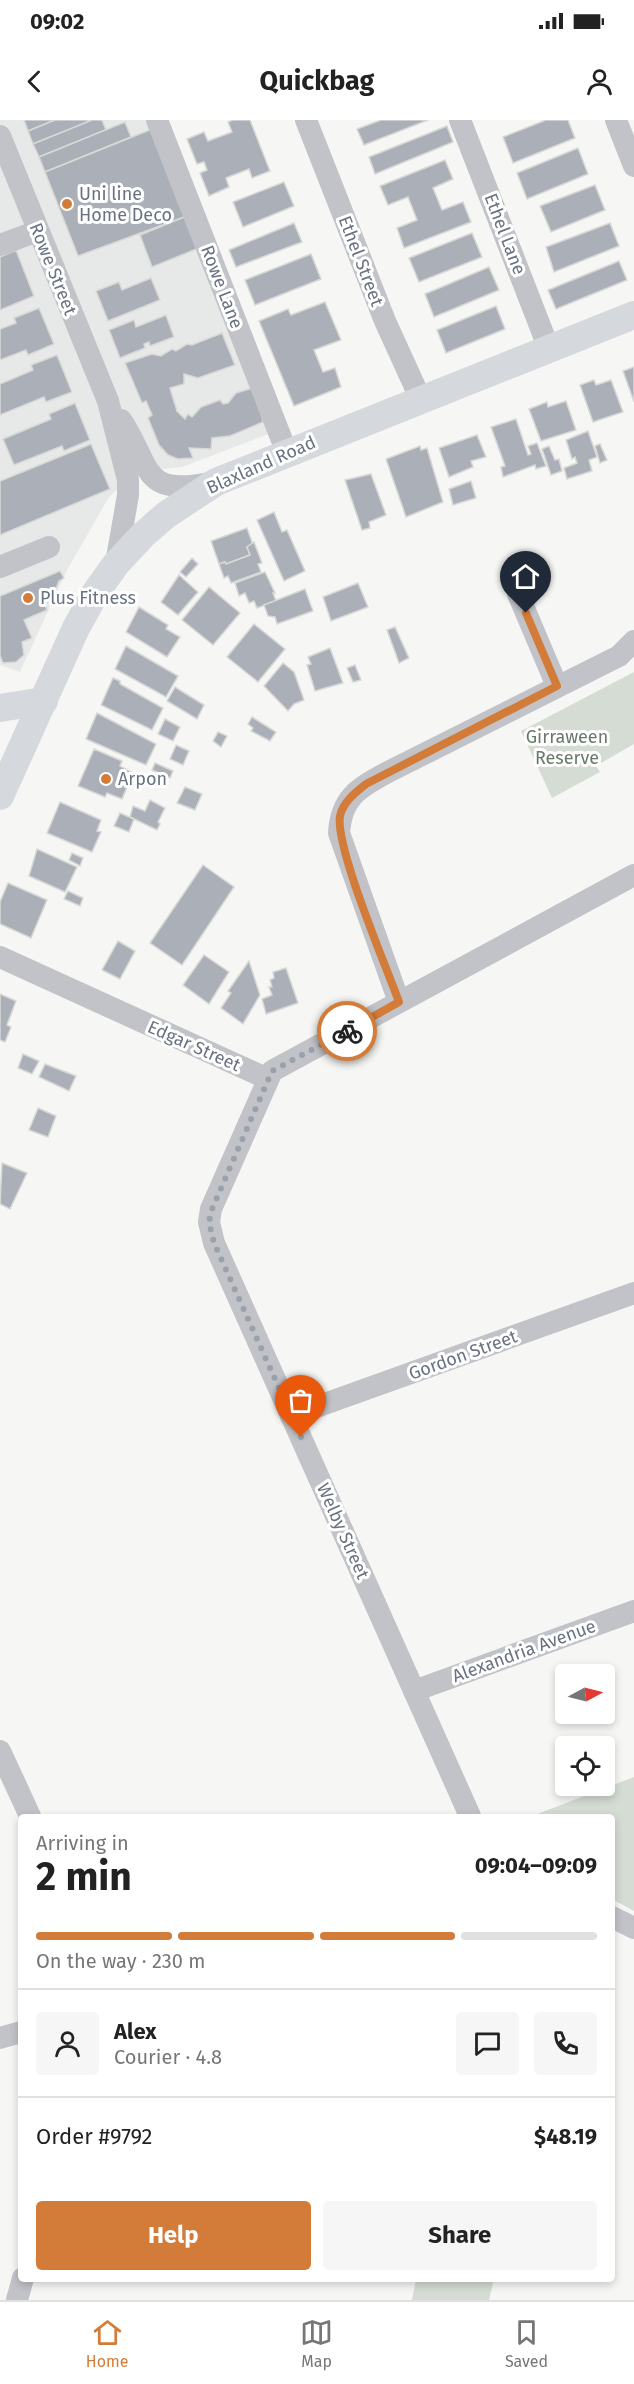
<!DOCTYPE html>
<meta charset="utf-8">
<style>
:root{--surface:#fff;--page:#f6f6f6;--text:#222;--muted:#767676;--line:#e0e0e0;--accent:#d37c39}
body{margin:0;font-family:"Fira Sans",sans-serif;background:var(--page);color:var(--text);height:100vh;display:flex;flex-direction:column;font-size:22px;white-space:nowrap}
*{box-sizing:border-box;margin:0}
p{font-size:20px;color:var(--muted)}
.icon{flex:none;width:33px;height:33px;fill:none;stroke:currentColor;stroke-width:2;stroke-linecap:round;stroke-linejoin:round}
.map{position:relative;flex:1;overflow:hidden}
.details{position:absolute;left:18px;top:1694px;width:597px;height:468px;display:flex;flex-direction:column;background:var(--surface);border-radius:6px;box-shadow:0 3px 9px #0003}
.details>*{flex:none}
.needle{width:39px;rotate:83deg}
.controls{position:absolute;left:555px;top:1544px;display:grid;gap:12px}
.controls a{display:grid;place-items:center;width:60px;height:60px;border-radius:6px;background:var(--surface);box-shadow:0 3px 9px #0003;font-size:30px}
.pin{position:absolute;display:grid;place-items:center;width:51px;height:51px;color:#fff;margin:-62px -26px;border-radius:50% 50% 50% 0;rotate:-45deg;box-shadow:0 0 6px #0007}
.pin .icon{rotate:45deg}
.courier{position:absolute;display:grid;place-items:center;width:60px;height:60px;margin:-30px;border:4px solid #d37c39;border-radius:50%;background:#fff;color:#222;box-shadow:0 2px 8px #0007}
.overview em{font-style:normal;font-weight:700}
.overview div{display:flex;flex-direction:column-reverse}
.overview{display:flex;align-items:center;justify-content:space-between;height:102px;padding:0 18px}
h1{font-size:39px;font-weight:700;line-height:45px}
.bar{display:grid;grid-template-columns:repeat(4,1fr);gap:9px 6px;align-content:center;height:72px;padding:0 18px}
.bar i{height:8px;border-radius:4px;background:var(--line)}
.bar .on{background:var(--accent)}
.bar p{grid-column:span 4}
.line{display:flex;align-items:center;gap:15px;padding:0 18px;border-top:2px solid var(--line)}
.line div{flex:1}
.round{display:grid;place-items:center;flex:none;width:63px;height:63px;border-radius:6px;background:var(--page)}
.cta{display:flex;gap:12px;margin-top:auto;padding:12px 18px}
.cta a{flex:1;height:69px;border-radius:6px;background:var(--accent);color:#fff;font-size:24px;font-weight:700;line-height:69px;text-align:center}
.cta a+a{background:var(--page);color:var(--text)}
.status{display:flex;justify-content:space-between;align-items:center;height:42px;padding:0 30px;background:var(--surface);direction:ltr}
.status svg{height:16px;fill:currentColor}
header{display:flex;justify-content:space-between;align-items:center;height:78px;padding:0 18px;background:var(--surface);font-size:27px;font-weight:700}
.dock{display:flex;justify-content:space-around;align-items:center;height:84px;border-top:2px solid var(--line);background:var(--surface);font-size:16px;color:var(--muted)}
.dock a{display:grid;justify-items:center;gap:3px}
.dock .on{color:var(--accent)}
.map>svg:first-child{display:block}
.built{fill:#e7e8e8}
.green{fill:#d5dcd4}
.building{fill:#abafb7;stroke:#d8d9d7;stroke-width:1.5}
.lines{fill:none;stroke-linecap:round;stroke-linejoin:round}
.minor{stroke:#c1c3c8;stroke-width:22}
.major{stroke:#d5d8dc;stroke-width:28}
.done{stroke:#9aa1ab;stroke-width:6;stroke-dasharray:0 10.8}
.route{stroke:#d37c39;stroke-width:8}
.poi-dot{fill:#d37c39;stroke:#fff;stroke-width:2}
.labels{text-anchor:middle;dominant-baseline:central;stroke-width:6;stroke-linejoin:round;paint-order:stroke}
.poi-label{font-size:18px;fill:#697283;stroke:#fff;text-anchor:start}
.street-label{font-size:18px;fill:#697283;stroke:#fff}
.park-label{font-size:18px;fill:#677a67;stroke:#fff}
</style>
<div class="status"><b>09:02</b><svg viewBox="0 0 49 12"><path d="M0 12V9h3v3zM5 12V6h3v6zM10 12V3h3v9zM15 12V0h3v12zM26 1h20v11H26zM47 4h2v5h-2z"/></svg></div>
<header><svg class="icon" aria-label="back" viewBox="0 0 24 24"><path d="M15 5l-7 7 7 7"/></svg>Quickbag<svg class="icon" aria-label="person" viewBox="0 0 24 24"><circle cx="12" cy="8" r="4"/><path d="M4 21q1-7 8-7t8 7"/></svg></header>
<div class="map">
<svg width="634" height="2180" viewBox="0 0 634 2180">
<rect width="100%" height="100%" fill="#f6f7f4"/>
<!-- built -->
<polygon class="built" points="0,0 146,0 271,313 182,347 147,351 128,360 109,377 66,452 20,552 0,545"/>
<!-- green -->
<g class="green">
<polygon points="634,552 634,624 596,646 600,652 552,678 521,611"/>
<polygon points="634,1657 634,1791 612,1779 612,1696 532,1696"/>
<polygon points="416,2159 416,2158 494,2159 489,2180 412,2180"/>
</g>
<!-- building -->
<g class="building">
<polygon points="24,0 55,0 28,11"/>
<polygon points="55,0 87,0 88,2 33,24 28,11"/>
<polygon points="92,0 102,0 106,10 39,37 33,24"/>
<polygon points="233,0 250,0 270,51 252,58 249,49 226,58 229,67 209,76 200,53 207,50 204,42 197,44 187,19 204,12 208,21 232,12 228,2"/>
<polygon points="381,0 428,0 364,25 357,9"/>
<polygon points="546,0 568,0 575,18 513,43 503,17"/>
<polygon points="125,2 131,17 45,52 39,37"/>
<polygon points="447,6 453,22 375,54 369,37"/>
<polygon points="152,9 187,96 78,136 45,52"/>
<polygon points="578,28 588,54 527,79 517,53"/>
<polygon points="445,40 453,59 433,68 442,90 463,82 471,102 404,128 397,108 417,100 408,77 388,85 380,66"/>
<polygon points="284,62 294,86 243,107 233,82"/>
<polygon points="595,65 605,90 551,112 540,86"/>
<polygon points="187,96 199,128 152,147 140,115"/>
<polygon points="294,103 302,122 236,147 229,130"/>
<polygon points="610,103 619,126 554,152 546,127"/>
<polygon points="472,113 482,137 419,162 409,138"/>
<polygon points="16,130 34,176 0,190 0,137"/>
<polygon points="311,134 321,159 255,185 245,160"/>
<polygon points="619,141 627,160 556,189 548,170"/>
<polygon points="489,147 499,170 434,197 425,174"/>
<polygon points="151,158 160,180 108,201 96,171 119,162 122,170"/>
<polygon points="325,182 341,220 314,230 323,252 335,248 341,267 294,286 259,201 288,189 291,195"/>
<polygon points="496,186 505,209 446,233 437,210"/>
<polygon points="39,188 54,224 28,235 26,230 0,240 0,209 16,203 14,198"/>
<polygon points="166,195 174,217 150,226 149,222 144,224 145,228 120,238 109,210 134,200 136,207"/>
<polygon points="222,213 235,245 198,258 184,254 184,264 170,268 177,291 185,299 188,294 192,297 201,287 220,280 223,284 228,283 236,273 256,267 263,302 230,316 212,318 211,329 189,328 193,338 178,339 168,335 159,325 148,298 152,295 146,281 142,283 125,243 152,234 161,236 172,229 176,231 187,224 192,225"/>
<polygon points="57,235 72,272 46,282 44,277 0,295 0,264 33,250 31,245"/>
<polygon points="634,247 634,282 623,251"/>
<polygon points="594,260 596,265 611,260 623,292 593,302 580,265"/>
<polygon points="566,281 576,310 541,321 529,289 547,282 548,287"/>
<polygon points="75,283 90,320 64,331 62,326 14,345 3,319 51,299 49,294"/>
<polygon points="516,299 528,335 531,334 528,326 537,323 546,346 536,349 535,345 503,357 501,347 505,346 491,307"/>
<polygon points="588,311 597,337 589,340 592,351 567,359 564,348 577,343 575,337 572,339 566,320"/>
<polygon points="477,315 486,337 471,341 473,347 449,357 439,328"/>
<polygon points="91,324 110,369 0,415 0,361"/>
<polygon points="600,324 607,340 600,343 595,326"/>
<polygon points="420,326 421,330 427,328 443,382 406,397 386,339"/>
<polygon points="549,326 555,340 559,339 562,351 551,355 542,329"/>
<polygon points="371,354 386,395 369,402 370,408 362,410 345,360"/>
<polygon points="471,361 476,378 453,385 449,369"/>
<polygon points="274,392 282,412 287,410 305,451 284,461 257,400"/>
<polygon points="247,408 253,425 247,427 250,435 226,444 225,442 219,444 211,421"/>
<polygon points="254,422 262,443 258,444 261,452 231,463 228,456 224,458 219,444 225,442 226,444 250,435 247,427"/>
<polygon points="192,438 198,444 186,457 180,452"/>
<polygon points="60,451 64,458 59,461 53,477 45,485 47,490 24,500 32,518 22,522 24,535 16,542 3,543 0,536 0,476"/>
<polygon points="265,452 275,473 273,473 276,481 257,488 254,481 249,483 245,473 239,476 235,463"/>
<polygon points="179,455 198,472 178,495 161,482"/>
<polygon points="358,463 368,487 331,501 323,477"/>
<polygon points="209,467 240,493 213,525 182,500"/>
<polygon points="305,469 313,491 277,504 275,497 268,496 264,485"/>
<polygon points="139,487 168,505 166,509 180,517 167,537 126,512"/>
<polygon points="254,504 285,529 258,562 227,537"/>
<polygon points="395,507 409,538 399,543 387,510"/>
<polygon points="126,526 178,556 166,577 115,549"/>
<polygon points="330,528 343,563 315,571 307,545 311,544 308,537"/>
<polygon points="283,543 294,552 304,580 294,584 288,591 264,566"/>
<polygon points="355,545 361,560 353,562 347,548"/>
<polygon points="113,558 120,561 120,564 163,588 152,610 101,585"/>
<polygon points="175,567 204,585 197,599 167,581"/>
<polygon points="97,593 156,624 146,645 86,619"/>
<polygon points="252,597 276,612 270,621 251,611 253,608 248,604"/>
<polygon points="165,599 180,607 173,621 158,614"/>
<polygon points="218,612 227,616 221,627 213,621"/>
<polygon points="176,625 189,631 183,645 170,639"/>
<polygon points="94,629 122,641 120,646 133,653 122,679 107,673 105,677 78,666"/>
<polygon points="155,643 173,651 170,658 152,650"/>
<polygon points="185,667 202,674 195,690 177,683"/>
<polygon points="150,680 165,688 158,702 160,704 157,710 130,697 133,686 145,691"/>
<polygon points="60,682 101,700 97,711 101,712 92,732 47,713"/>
<polygon points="120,693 134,699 129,712 114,706"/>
<polygon points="37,729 77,747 65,772 29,756"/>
<polygon points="72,733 83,738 80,746 69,740"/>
<polygon points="203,745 234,767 182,845 150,823"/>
<polygon points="8,763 47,780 31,818 0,804 0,782"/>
<polygon points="68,771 83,778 80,786 64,779"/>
<polygon points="118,821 135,831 120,859 102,850"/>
<polygon points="204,835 229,852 209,884 183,865"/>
<polygon points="249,841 260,875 243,904 221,888 231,873 228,871"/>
<polygon points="286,848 298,883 266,894 262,879 272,875 269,867 272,867 270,860 274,858 273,852"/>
<polygon points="0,874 16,881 7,905 11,907 5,922 0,920"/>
<polygon points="23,934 39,941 32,954 18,948"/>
<polygon points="45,944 76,956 69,971 39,957"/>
<polygon points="38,988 56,996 48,1017 29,1010"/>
<polygon points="2,1043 27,1053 10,1089 0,1084"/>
</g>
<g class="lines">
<!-- minor -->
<g class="minor">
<polyline points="157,0 287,333"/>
<polyline points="306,0 385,201 421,280"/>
<polyline points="460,0 549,229"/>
<polyline points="616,0 634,46"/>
<polyline points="0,16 108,281 128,360 128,375 116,444"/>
<polyline points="0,125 38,111"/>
<path d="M121,300C152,346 140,377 210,363"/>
<polyline points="0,447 49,427"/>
<polyline points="518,474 557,566"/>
<polyline points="0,837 268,959"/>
<path d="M399,882L339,713C341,677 359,668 388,652L619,536L634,521"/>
<polyline points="291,1296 634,1173"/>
<polyline points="414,1571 634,1491"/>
<polyline points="0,1631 30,1696"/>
<polyline points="470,1696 214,1123 209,1102 211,1089 272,951 634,755"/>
<polyline points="612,1797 634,1808"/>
<polyline points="0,1918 21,1912"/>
<polyline points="17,2180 23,2158"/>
</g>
<!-- major -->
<g class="major">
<polyline points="0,588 44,581"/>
<polyline points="0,676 76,508 96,472 116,444 143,415 166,395 216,362 634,195"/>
</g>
</g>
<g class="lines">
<!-- done -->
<polyline class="done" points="301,1317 214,1123 209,1102 212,1089 272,951 347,911"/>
<!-- route -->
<path class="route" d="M347,911L399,882C386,846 335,727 340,696C343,682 355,673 366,664L557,566L526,493"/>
</g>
<!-- markers -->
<g class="poi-dot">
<circle cx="67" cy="84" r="6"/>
<circle cx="28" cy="478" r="6"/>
<circle cx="106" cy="659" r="6"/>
</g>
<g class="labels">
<!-- poi labels -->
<g class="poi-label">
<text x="79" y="74">Uni line<tspan x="79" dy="21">Home Deco</tspan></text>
<text x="40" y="478">Plus Fitness</text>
<text x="118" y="659">Arpon</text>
</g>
<!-- street labels -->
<g class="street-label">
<text transform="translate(505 114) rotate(69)">Ethel Lane</text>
<text transform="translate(361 141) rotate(69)">Ethel Street</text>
<text transform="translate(53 149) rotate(68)">Rowe Street</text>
<text transform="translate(222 167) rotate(69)">Rowe Lane</text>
<text transform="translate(261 345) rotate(-24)">Blaxland Road</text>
<text transform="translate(194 926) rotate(24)">Edgar Street</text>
<text transform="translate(463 1235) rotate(-20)">Gordon Street</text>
<text transform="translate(343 1411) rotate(66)">Welby Street</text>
<text transform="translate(524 1531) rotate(-20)">Alexandria Avenue</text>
</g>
<!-- park labels -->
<g class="park-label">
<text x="567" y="617">Girraween<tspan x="567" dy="21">Reserve</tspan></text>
</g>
</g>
</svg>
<div class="controls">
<a><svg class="needle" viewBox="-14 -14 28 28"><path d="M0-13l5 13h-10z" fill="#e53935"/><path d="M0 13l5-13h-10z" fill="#767676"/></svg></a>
<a><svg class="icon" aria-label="locate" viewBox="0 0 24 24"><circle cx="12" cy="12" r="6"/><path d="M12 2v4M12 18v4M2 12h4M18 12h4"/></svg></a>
</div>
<div class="pin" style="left:301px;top:1317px;background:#ea580c"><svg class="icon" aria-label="bag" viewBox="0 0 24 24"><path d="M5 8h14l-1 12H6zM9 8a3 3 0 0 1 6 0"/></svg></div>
<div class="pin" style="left:526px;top:493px;background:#1f2937"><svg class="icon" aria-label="home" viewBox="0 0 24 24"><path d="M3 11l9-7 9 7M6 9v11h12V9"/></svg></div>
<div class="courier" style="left:347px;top:911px"><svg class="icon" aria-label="bike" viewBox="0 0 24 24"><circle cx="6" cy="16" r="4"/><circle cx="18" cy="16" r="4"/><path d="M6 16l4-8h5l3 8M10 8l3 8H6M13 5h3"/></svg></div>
<section class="details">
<div class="overview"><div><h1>2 min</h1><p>Arriving in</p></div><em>09:04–09:09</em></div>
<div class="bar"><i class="on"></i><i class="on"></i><i class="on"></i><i></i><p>On the way · 230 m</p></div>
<div class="line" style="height:108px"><a class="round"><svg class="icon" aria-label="person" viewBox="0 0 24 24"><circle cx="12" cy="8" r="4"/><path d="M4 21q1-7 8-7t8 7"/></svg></a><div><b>Alex</b><p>Courier · 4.8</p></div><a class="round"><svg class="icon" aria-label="chat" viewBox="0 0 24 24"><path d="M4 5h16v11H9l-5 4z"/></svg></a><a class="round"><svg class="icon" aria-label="phone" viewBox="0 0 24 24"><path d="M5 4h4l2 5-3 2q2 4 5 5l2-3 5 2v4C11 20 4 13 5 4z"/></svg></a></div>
<div class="line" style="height:78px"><div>Order #9792</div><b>$48.19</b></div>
<div class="cta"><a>Help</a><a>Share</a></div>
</section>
</div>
<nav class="dock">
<a class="on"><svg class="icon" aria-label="home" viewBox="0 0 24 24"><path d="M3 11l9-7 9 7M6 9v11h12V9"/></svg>Home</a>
<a><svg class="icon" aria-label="map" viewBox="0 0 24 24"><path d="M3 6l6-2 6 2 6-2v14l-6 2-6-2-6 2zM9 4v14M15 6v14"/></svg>Map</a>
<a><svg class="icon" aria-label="saved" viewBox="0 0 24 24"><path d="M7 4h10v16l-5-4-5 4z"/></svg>Saved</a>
</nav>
